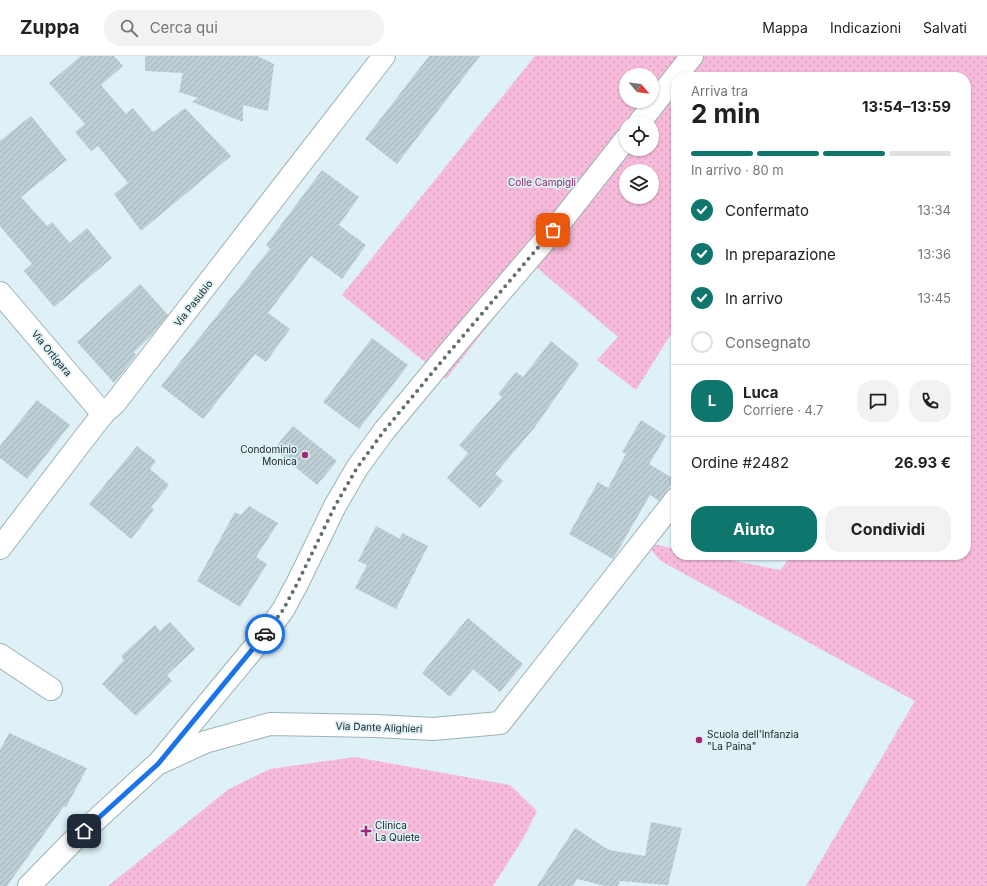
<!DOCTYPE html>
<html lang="it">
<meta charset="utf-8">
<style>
:root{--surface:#fff;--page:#f2f2f2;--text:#202124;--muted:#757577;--line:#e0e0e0;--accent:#0f766e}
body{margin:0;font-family:Inter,sans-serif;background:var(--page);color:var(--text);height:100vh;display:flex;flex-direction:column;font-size:15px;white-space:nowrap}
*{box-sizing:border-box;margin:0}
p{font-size:13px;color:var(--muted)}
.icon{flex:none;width:22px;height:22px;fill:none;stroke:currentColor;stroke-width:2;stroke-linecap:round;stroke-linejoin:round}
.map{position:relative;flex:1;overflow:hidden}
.details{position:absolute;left:671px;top:16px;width:300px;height:488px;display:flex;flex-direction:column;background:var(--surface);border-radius:16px;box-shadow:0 1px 3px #0004}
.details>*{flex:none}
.needle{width:26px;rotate:119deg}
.tools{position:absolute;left:619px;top:12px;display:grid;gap:8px}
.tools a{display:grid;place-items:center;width:40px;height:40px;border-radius:50%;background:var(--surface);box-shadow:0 1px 3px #0004;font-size:20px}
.pin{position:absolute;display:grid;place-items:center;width:34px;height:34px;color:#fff;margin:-17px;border-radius:8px;box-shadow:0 2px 6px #0006}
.courier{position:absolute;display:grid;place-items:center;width:40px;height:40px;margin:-20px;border:3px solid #1a73e8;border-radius:50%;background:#fff;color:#222;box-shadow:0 1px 5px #0007}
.summary em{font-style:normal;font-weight:700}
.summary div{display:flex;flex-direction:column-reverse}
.summary{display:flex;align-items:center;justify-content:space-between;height:68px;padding:0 20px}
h1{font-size:26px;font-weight:700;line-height:30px}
.bar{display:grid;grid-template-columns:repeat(4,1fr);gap:6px 4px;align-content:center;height:48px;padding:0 20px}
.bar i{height:5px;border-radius:3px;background:var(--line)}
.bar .on{background:var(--accent)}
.bar p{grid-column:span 4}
.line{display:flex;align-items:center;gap:10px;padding:0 20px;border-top:1px solid var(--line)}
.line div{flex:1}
.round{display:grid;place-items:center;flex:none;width:42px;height:42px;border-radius:16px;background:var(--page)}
ol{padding:0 20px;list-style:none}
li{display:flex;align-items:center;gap:12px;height:44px}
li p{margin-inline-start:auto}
li .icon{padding:4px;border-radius:50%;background:var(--accent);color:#fff;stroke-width:4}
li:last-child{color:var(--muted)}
li i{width:22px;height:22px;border:2px solid var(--line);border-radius:50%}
.cta{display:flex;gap:8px;margin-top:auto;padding:8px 20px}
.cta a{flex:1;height:46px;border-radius:16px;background:var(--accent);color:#fff;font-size:16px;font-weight:700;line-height:46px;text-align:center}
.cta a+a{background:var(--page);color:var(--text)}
header{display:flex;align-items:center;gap:24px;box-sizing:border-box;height:56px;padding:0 20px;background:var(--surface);border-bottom:1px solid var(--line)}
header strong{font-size:19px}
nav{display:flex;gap:22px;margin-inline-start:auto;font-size:14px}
.search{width:280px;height:36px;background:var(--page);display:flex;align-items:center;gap:10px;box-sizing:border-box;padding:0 14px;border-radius:16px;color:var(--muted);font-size:15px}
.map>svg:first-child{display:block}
.park{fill:url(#park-dots);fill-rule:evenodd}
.building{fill:url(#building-hatch)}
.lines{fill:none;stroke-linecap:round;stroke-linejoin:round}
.minor-casing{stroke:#9eb1b6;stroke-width:24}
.minor{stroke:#fff;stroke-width:22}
.done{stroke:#626e71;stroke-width:4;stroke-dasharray:0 7.2}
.route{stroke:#1a73e8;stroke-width:5}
.poi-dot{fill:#a32577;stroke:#ddf1f6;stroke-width:1.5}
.labels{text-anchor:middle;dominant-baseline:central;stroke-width:3.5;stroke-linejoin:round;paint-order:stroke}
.park-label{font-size:10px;fill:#8d2768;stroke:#ddf1f6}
.street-label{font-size:10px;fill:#202729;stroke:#ddf1f6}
.poi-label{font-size:10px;fill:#202729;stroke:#ddf1f6;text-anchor:start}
</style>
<header>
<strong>Zuppa</strong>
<div class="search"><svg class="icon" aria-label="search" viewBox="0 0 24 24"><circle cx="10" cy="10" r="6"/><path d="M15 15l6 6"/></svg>Cerca qui</div>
<nav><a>Mappa</a><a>Indicazioni</a><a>Salvati</a></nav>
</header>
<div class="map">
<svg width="987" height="830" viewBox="0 0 987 830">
<defs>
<pattern id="park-dots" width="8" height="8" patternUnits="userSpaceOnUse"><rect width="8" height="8" fill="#f7bada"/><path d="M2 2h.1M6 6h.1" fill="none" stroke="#d3a0bb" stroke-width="1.8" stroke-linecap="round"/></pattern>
<pattern id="building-hatch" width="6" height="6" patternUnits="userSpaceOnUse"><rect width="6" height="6" fill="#bbcfd4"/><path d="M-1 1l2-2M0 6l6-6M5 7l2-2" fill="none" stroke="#a0b2b6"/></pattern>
</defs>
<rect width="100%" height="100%" fill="#ddf1f6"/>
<!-- park -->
<g class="park">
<path d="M535,0H987V830H806L915,645L661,505L644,486L676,493V499H705L780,514L792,499H966V21H676V270L636,334L597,304L618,281L535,210L446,323L342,239ZM626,19H652V45H626ZM626,67H652V93H626ZM626,115H652V141H626Z"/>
<polygon points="355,701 510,729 537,755 523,783 493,830 108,830 229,733 270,713"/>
</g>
<!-- building -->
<g class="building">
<polygon points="81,0 114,0 123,10 101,29 126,58 133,52 153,76 185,52 231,100 141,175 114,138 128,127 98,90 91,95 75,76 85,68 49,27"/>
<polygon points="145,0 257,0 274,8 268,55 243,49 243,66 192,46 198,42 179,36 183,17 145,15"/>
<polygon points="429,0 480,0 397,108 365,83"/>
<polygon points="31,60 67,104 21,141 47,170 52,166 70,187 87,172 112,202 54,251 24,215 32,208 0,170 0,85"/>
<polygon points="322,114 359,141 339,169 366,189 342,223 311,200 268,257 290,273 266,306 255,298 203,363 161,330 270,193 266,189"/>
<polygon points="140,228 168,259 151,280 134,296 136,299 114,327 77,286"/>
<polygon points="372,282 408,309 359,373 323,346"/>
<polygon points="551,285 579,308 535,371 495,418 503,425 480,452 447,422 468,397 459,389 502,341 498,338 516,316 523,321"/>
<polygon points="37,344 70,369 27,423 0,402 0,390"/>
<polygon points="641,364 666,380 649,408 674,423 667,435 659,445 650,439 613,503 569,478 598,426 608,432 626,398 622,396"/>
<polygon points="293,370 337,405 317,429 274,393"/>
<polygon points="137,390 156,405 150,413 169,429 151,451 154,454 131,483 89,448"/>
<polygon points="249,450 278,467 256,501 267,508 240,551 197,525 235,456 241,459"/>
<polygon points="376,470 400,483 402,477 428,490 396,553 355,532 367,509 358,505"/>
<polygon points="468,562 523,608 500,636 473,613 450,641 422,617"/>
<polygon points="170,566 195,593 167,619 172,625 136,660 102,628 124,604 121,600 155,569 160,575"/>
<polygon points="9,677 87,712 66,751 64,750 7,830 0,830 0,694"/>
<polygon points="651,766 682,772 668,829 620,825 618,830 605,830 577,823 573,830 537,830 575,772 609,794 645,800"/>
</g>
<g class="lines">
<!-- minor casing -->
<g class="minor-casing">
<g id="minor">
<polyline points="639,67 692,0"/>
<polyline points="0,237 103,358"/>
<polyline points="0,492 82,385 103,358 115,347 384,0"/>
<polyline points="0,599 51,633"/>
<polyline points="161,704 263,581 283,554 298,526 335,450 357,412 384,375 456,288 563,163 626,83"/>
<polyline points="29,830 73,785 157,708 205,686 270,668 376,670 433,673 500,667 676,443"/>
</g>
</g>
<!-- minor -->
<use href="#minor" class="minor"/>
</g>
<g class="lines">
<!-- done -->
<polyline class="done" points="265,578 283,554 298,526 335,450 357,412 384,375 446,300 553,174"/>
<!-- route -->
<polyline class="route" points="84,775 158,708 265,578"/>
</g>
<!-- markers -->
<g class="poi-dot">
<circle cx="305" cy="399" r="4"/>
<circle cx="699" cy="684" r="4"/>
<path d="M364 769h4v4h4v4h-4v4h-4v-4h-4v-4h4z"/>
</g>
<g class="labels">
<!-- park labels -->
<g class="park-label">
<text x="542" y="126">Colle Campigli</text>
</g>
<!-- street labels -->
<g class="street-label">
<text transform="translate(193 247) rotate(-52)">Via Pasubio</text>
<text transform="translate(52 297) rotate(50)">Via Ortigara</text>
<text transform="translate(379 671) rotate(2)">Via Dante Alighieri</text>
</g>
<!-- poi labels -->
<g class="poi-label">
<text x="297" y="393" text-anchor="end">Condominio<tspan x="297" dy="12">Monica</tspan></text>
<text x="707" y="678">Scuola dell'Infanzia<tspan x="707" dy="12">"La Paina"</tspan></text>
<text x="375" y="769">Clinica<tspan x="375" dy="12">La Quiete</tspan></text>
</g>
</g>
</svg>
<div class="tools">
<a><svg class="needle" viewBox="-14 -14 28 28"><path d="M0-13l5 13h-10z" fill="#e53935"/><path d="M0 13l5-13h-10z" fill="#757577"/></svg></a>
<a><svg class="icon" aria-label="locate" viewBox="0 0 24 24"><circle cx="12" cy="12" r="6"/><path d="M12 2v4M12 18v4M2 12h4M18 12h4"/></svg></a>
<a><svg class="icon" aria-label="layers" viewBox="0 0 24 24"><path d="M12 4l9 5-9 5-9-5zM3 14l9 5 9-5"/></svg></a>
</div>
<div class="pin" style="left:553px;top:174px;background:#ea580c"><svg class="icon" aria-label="bag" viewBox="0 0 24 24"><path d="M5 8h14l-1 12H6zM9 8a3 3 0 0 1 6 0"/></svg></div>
<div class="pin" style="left:84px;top:775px;background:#1f2937"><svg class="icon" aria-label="home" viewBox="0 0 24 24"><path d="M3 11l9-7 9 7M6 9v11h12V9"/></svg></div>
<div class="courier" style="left:265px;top:578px"><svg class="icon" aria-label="car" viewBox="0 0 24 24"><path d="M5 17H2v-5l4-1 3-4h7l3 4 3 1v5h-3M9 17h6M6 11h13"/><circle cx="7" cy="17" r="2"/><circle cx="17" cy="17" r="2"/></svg></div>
<section class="details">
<div class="summary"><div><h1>2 min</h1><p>Arriva tra</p></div><em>13:54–13:59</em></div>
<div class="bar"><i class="on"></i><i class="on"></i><i class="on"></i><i></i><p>In arrivo · 80 m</p></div>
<ol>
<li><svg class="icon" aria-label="check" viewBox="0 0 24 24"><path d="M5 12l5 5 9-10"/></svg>Confermato<p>13:34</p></li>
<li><svg class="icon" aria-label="check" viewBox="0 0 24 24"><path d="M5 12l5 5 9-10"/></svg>In preparazione<p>13:36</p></li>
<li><svg class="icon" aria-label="check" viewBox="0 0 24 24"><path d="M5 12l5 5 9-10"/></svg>In arrivo<p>13:45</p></li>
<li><i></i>Consegnato</li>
</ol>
<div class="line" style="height:72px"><b class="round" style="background:var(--accent);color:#fff">L</b><div><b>Luca</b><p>Corriere · 4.7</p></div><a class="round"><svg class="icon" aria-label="chat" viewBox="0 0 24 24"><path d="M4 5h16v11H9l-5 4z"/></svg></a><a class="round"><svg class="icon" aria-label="phone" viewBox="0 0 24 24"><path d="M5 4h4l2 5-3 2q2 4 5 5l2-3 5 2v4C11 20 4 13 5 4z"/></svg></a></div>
<div class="line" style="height:52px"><div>Ordine #2482</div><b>26.93 €</b></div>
<div class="cta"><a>Aiuto</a><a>Condividi</a></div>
</section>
</div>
